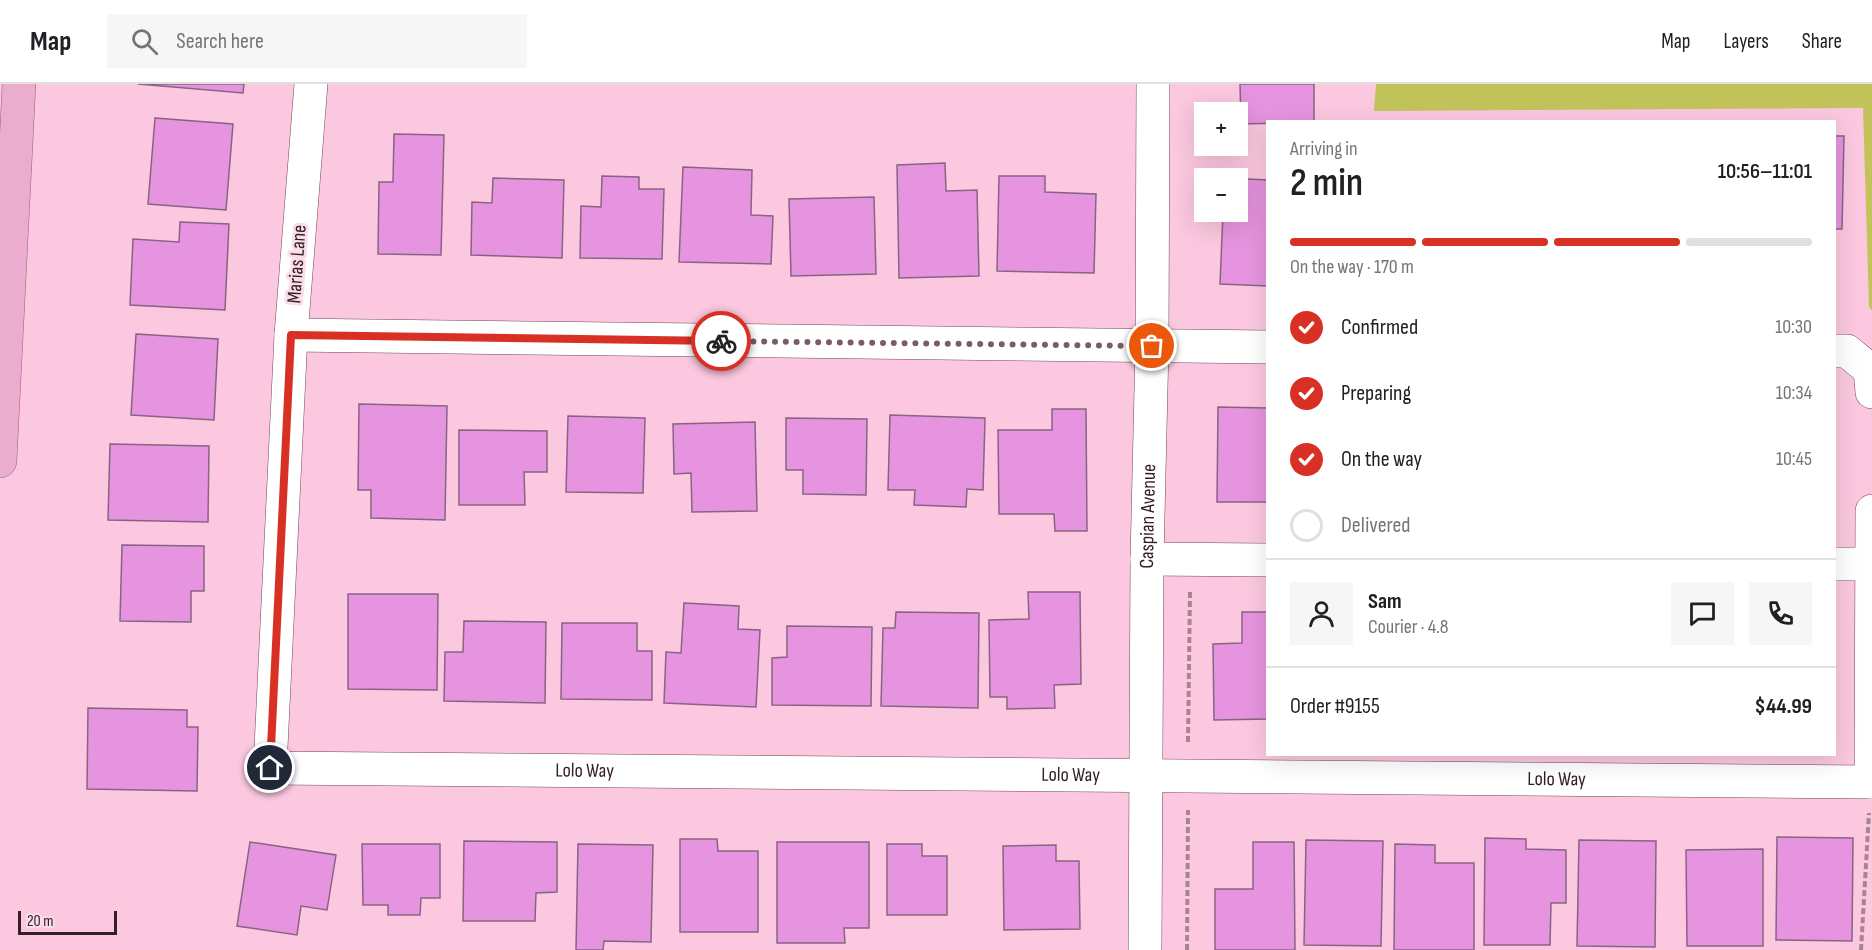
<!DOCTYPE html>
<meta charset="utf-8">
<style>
:root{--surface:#fff;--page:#f6f6f6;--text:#202124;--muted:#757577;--line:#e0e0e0;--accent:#d93025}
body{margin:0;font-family:"Sofia Sans Condensed",sans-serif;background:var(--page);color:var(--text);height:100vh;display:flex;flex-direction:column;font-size:22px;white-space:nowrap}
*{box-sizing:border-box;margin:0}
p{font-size:20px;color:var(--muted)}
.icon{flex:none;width:33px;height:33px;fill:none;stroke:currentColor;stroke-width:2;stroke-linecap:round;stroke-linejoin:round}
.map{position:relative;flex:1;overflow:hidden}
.side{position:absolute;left:1266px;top:36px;width:570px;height:636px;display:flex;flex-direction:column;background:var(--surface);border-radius:0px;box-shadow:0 6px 24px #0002}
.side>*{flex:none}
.fabs{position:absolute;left:1194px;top:18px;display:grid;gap:12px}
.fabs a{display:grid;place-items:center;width:54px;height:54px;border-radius:0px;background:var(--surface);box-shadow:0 6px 24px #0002;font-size:30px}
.scale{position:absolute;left:18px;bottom:15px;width:99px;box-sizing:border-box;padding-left:6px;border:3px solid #332029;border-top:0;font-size:16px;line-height:21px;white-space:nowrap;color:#332029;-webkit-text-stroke:4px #fbdce9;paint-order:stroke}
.pin{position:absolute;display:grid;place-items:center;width:51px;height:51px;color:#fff;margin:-26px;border:3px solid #fff;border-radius:50%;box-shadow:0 2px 6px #0007}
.courier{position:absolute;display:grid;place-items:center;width:60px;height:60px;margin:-30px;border:4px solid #d93025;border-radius:50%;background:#fff;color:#222;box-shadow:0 2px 8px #0007}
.summary em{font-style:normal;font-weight:600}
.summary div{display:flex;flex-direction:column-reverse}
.summary{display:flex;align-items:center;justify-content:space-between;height:102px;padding:0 24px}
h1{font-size:39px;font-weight:600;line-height:45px}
.bar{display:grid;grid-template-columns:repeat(4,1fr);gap:9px 6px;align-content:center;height:72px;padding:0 24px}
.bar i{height:8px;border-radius:4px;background:var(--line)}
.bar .selected{background:var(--accent)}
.bar p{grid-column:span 4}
.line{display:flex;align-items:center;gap:15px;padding:0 24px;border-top:2px solid var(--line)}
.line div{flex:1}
.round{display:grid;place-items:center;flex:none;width:63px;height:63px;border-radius:0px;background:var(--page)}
ol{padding:0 24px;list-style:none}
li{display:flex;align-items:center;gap:18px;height:66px}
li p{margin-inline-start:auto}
li .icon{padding:6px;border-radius:50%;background:var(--accent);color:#fff;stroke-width:4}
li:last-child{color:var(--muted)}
li i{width:33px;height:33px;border:3px solid var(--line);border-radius:50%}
header{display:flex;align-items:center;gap:36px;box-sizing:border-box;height:84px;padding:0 30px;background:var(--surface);border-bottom:2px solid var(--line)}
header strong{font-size:28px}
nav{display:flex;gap:33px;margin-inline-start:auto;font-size:21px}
.search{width:420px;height:54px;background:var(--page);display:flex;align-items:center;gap:15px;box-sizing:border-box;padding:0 21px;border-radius:0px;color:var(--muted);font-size:22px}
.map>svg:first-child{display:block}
.green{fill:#c2c45b}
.building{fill:#e694df;stroke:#876484;stroke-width:1.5}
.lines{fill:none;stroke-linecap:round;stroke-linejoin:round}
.minor-casing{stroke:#70455a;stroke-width:34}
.major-casing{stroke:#a2597e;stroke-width:34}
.path{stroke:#a98394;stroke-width:4;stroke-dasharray:6 3;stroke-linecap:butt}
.minor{stroke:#fff;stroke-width:33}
.major{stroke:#ebadcd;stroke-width:33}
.done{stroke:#795b69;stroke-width:6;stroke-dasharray:0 10.8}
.route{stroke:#d93025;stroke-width:8}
.labels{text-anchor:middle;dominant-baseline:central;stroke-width:6;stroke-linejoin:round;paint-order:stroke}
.street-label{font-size:20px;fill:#332029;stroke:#fbdce9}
</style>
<header>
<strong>Map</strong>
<div class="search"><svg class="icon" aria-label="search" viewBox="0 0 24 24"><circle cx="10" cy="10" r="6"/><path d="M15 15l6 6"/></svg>Search here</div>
<nav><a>Map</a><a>Layers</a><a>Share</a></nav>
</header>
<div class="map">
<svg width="1872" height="866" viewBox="0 0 1872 866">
<rect width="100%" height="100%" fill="#fbc8df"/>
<!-- green -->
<polygon class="green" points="1376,0 1872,0 1872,226 1869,223 1863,24 1374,27"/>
<!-- building -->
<g class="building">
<polygon points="138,0 244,0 243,9"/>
<polygon points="1240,0 1314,0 1314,38 1241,40"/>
<polygon points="155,34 233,40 226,126 148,120"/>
<polygon points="394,50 444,51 441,171 378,170 379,98 393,98"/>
<polygon points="1834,52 1844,52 1842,145 1834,145"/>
<polygon points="945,79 946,107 977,106 979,192 899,194 897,81"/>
<polygon points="683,83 752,86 751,131 773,132 771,180 679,178"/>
<polygon points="602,92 639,93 639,105 664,105 662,175 580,174 581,122 601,123"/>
<polygon points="999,92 1045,92 1045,108 1096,110 1094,189 997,187"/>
<polygon points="493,94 564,96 562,174 471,171 472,118 492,119"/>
<polygon points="1225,94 1268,96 1268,202 1220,200 1223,128 1238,128 1238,94"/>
<polygon points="874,113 876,190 791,192 789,115"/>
<polygon points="180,138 229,140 225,226 130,221 133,155 179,158"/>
<polygon points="136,250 218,255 214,336 131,331"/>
<polygon points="359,320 447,322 445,436 371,434 371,406 358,406"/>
<polygon points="1218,323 1268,324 1268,418 1217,418"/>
<polygon points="1052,325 1086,325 1087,447 1055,447 1054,430 999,430 998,346 1052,346"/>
<polygon points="890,331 985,334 983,406 967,405 966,423 914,421 915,406 888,406"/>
<polygon points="568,332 645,334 643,409 566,408"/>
<polygon points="786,334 867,335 866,411 803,410 803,386 786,386"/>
<polygon points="755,338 757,427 692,428 691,389 674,390 673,340"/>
<polygon points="459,346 547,347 547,388 524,388 525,421 459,421"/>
<polygon points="110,360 209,362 208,438 108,436"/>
<polygon points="122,461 204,462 204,507 191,507 191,538 120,537"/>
<polygon points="1028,508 1080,508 1081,600 1054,601 1055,624 1007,625 1007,613 990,613 989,536 1029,535"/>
<polygon points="348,510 438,510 437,606 348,605"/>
<polygon points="684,519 739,522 738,545 760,546 756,623 664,619 666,568 681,569"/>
<polygon points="896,528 979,529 978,624 881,622 883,544 895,544"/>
<polygon points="1242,528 1268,528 1268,635 1214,636 1213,560 1242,559"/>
<polygon points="464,537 546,538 545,619 444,617 445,568 463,568"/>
<polygon points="562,539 637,539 637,567 652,567 652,616 561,615"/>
<polygon points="787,542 872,543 871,622 772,621 772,574 787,573"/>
<polygon points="88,624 187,626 187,643 198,643 197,707 87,705"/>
<polygon points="1777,753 1853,754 1852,857 1776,856"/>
<polygon points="1485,754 1526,755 1526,765 1566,766 1566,819 1551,819 1550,861 1484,861"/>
<polygon points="680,755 717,755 718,767 758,767 758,848 680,848"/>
<polygon points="1306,756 1383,757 1381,862 1304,861"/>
<polygon points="1579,756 1656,757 1655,863 1577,862"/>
<polygon points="464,757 557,758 557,808 536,809 535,837 463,837"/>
<polygon points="250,758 336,771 327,826 301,822 297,851 237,842"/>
<polygon points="777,758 869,758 869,844 844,844 845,859 777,859"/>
<polygon points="1253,758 1294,758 1295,866 1215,866 1215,805 1253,805"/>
<polygon points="362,760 440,760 440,814 421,814 420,831 388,831 388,821 363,821"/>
<polygon points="578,760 653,761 651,858 604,857 603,866 576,866"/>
<polygon points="887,760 922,760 922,772 947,772 947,831 887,831"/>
<polygon points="1395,760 1435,761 1435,779 1474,779 1474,866 1394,866"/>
<polygon points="1056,761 1056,777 1079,777 1080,845 1004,846 1003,762"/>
<polygon points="1763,765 1763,862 1687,862 1686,766"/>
</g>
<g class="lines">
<!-- minor casing -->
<g class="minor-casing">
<g id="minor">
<path id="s1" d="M311,0L291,251L270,684L1872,698"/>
<polyline points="291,251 1268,263"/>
<polyline points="1834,267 1847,267 1870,286 1872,308"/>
<polyline points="1147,475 1268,476"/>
<polyline points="1834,480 1871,480"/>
<polyline points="1871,698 1872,427"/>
<path id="s2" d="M1145,866L1147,475L1152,262L1153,0"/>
</g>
</g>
<!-- major casing -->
<g class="major-casing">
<polyline id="major" points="0,377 19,0"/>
</g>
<!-- path -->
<g class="path">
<polyline points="1188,658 1190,507"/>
<polyline points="1187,866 1188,726"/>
<polyline points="1861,866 1869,729"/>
</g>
<!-- minor -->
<use href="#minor" class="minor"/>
<!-- major -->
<use href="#major" class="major"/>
</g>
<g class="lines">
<!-- done -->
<polyline class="done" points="721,257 1152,262"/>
<!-- route -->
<polyline class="route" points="270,684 291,251 721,257"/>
</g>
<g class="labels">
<!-- street labels -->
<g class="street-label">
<text transform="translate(297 180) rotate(-86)">Marias Lane</text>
<text stroke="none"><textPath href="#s2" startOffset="434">Caspian Avenue</textPath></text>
<text stroke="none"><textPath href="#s1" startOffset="1000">Lolo Way</textPath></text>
<text stroke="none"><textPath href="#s1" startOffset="1486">Lolo Way</textPath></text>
<text stroke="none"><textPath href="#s1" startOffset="1972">Lolo Way</textPath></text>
</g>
</g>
</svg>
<div class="fabs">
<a>+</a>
<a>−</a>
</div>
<div class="scale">20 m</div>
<div class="pin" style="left:1152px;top:262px;background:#ea580c"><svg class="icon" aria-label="bag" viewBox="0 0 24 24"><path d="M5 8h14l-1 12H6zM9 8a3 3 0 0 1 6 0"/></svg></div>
<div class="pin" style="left:270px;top:684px;background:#1f2937"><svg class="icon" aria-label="home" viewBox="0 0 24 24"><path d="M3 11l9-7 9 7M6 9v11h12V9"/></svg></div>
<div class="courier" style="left:721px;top:257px"><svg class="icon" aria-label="bike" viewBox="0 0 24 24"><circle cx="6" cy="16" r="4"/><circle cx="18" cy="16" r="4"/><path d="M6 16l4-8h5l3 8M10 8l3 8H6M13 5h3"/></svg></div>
<section class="side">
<div class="summary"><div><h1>2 min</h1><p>Arriving in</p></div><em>10:56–11:01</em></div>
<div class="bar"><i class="selected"></i><i class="selected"></i><i class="selected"></i><i></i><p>On the way · 170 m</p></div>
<ol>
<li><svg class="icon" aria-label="check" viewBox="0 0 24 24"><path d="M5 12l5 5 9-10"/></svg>Confirmed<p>10:30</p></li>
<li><svg class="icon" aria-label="check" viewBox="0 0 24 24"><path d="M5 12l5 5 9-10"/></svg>Preparing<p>10:34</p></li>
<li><svg class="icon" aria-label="check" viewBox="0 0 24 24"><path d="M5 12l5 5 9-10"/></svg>On the way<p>10:45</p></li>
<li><i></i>Delivered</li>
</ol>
<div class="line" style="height:108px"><a class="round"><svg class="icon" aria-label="person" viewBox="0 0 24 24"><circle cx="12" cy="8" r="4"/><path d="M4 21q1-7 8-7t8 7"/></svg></a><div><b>Sam</b><p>Courier · 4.8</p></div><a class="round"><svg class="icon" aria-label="chat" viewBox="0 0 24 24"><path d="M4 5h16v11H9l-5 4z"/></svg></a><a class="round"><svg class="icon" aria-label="phone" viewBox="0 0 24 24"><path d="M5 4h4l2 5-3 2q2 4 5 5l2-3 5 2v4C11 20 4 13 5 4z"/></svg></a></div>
<div class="line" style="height:78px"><div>Order #9155</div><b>$44.99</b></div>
</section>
</div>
